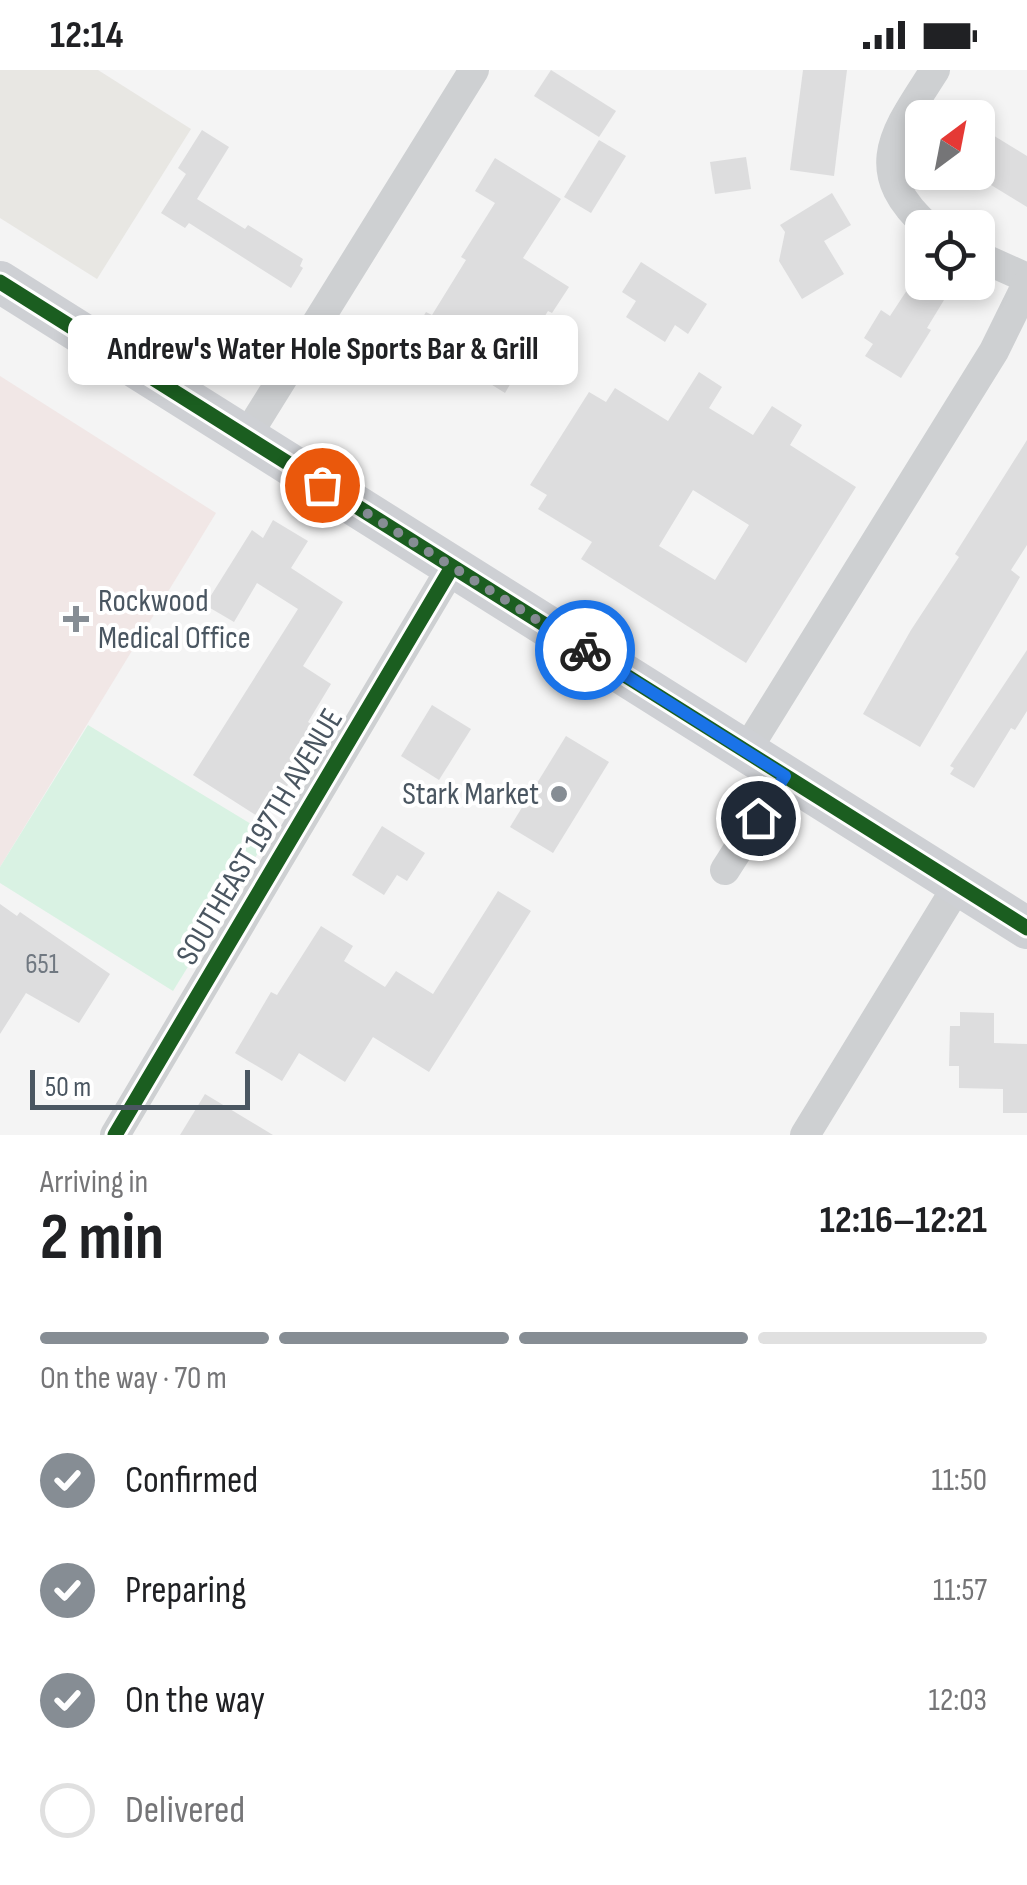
<!DOCTYPE html>
<meta charset="utf-8">
<style>
:root{--surface:#fff;--page:#f2f2f2;--text:#202124;--muted:#757577;--line:#e0e0e0;--accent:#868d94}
body{margin:0;font-family:"Sofia Sans Condensed",sans-serif;background:var(--page);color:var(--text);height:100vh;display:flex;flex-direction:column;font-size:38px;white-space:nowrap}
*{box-sizing:border-box;margin:0}
p{font-size:32px;color:var(--muted)}
.icon{flex:none;width:55px;height:55px;fill:none;stroke:currentColor;stroke-width:2;stroke-linecap:round;stroke-linejoin:round}
.map{position:relative;height:1065px;overflow:hidden}
.details{display:flex;flex-direction:column;background:var(--surface);flex:1}
.details>*{flex:none}
.needle{width:65px;rotate:32deg}
.fabs{position:absolute;left:905px;top:30px;display:grid;gap:20px}
.fabs a{display:grid;place-items:center;width:90px;height:90px;border-radius:15px;background:var(--surface);box-shadow:0 5px 15px #0003;font-size:50px}
.scale{position:absolute;left:30px;bottom:25px;width:220px;box-sizing:border-box;padding-left:10px;border:5px solid #4a5661;border-top:0;font-size:28px;line-height:35px;white-space:nowrap;color:#4a5661;-webkit-text-stroke:8px #fff;paint-order:stroke}
.pin{position:absolute;display:grid;place-items:center;width:85px;height:85px;color:#fff;margin:-42px;border:5px solid #fff;border-radius:50%;box-shadow:0 2px 10px #0007}
.courier{position:absolute;display:grid;place-items:center;width:100px;height:100px;margin:-50px;border:8px solid #1a73e8;border-radius:50%;background:#fff;color:#222;box-shadow:0 2px 12px #0007}
.bubble{position:absolute;height:70px;border-radius:15px;background:var(--surface);box-shadow:0 5px 15px #0003;font-size:32px;font-weight:700;line-height:70px;text-align:center}
.headline em{font-style:normal;font-weight:700}
.headline div{display:flex;flex-direction:column-reverse}
.headline{display:flex;align-items:center;justify-content:space-between;height:170px;padding:0 40px}
h1{font-size:65px;font-weight:700;line-height:75px}
.bar{display:grid;grid-template-columns:repeat(4,1fr);gap:15px 10px;align-content:center;height:120px;padding:0 40px}
.bar i{height:12px;border-radius:8px;background:var(--line)}
.bar .current{background:var(--accent)}
.bar p{grid-column:span 4}
ol{padding:0 40px;list-style:none}
li{display:flex;align-items:center;gap:30px;height:110px}
li p{margin-inline-start:auto}
li .icon{padding:10px;border-radius:50%;background:var(--accent);color:#fff;stroke-width:4}
li:last-child{color:var(--muted)}
li i{width:55px;height:55px;border:5px solid var(--line);border-radius:50%}
.status{display:flex;justify-content:space-between;align-items:center;height:70px;padding:0 50px;background:var(--surface);direction:ltr}
.status svg{height:28px;fill:currentColor}
.map>svg:first-child{display:block}
.commercial{fill:#e8e7e3}
.medical{fill:#f1e7e6}
.green{fill:#d9f2e3}
.building{fill:#ddddde;fill-rule:evenodd}
.lines{fill:none;stroke-linecap:round;stroke-linejoin:round}
.street{stroke:#ced0d2;stroke-width:30}
.secondary{stroke:#ced0d4;stroke-width:42}
.cycleway-casing{stroke:#fff;stroke-width:21}
.cycleway{stroke:#1b5e20;stroke-width:15}
.done{stroke:#868d94;stroke-width:10;stroke-dasharray:0 18}
.route{stroke:#1a73e8;stroke-width:12}
.poi-dot{fill:#868d94;stroke:#fff;stroke-width:4}
.labels{text-anchor:middle;dominant-baseline:central;stroke-width:8;stroke-linejoin:round;paint-order:stroke}
.number-label{font-size:28px;fill:#707881}
.poi-label{font-size:32px;fill:#4a5661;stroke:#fff;text-anchor:start}
.street-label{font-size:32px;fill:#4a5661;stroke:#fff}
</style>
<div class="status"><b>12:14</b><svg viewBox="0 0 49 12"><path d="M0 12V9h3v3zM5 12V6h3v6zM10 12V3h3v9zM15 12V0h3v12zM26 1h20v11H26zM47 4h2v5h-2z"/></svg></div>
<div class="map">
<svg width="1027" height="1065" viewBox="0 0 1027 1065">
<rect width="100%" height="100%" fill="#f4f4f4"/>
<!-- commercial -->
<polygon class="commercial" points="0,0 98,0 191,59 97,209 0,148"/>
<!-- medical -->
<polygon class="medical" points="0,306 216,443 0,797"/>
<!-- green -->
<polygon class="green" points="88,655 269,765 173,921 0,813 0,797"/>
<!-- building -->
<g class="building">
<polygon points="551,0 616,41 599,67 534,26"/>
<polygon points="803,0 847,0 834,106 790,100"/>
<polygon points="978,56 1027,86 1027,137 978,107"/>
<polygon points="202,60 229,77 197,129 245,159 248,155 303,189 300,196 303,198 291,218 189,153 185,158 161,143 186,104 178,98"/>
<polygon points="599,70 626,86 591,143 564,127"/>
<polygon points="746,87 751,119 715,124 710,92"/>
<polygon points="495,88 561,129 523,188 569,217 552,243 548,241 514,296 519,299 505,323 412,265 426,242 432,245 466,190 461,187 495,133 475,121"/>
<polygon points="832,123 851,155 824,171 844,204 802,229 779,191 785,162 780,155"/>
<polygon points="641,192 707,234 688,264 675,255 665,272 626,247 636,231 622,222"/>
<polygon points="913,211 944,230 927,258 931,260 901,308 865,286 873,274 864,268 881,240 890,246"/>
<path d="M699,302L722,317L709,338L753,365L772,336L802,355L790,375L856,417L746,593L581,489L592,472L538,439L547,425L530,415L589,322L606,332L615,318L668,351ZM693,420L749,455L715,510L659,476Z"/>
<polygon points="1027,370 1027,475 1011,500 1020,507 920,677 863,644 911,560 959,487 955,484"/>
<polygon points="273,450 308,471 291,498 343,532 303,596 331,614 308,652 322,661 265,751 193,705 298,539 257,513 234,552 205,535 252,460 263,468"/>
<polygon points="1027,580 1027,641 1015,660 1011,658 974,718 950,704 954,698 950,696"/>
<polygon points="432,635 471,659 439,710 401,686"/>
<polygon points="566,666 609,692 553,783 510,757"/>
<polygon points="382,756 425,783 407,811 397,805 384,825 352,805"/>
<polygon points="498,821 531,841 429,1002 373,967 345,1012 299,983 282,1011 235,983 271,922 277,925 321,856 353,876 344,891 385,917 396,901 433,924"/>
<polygon points="0,834 17,846 20,842 110,904 79,953 26,923 0,964"/>
<polygon points="960,942 994,943 994,973 1027,974 1027,1043 1003,1043 1003,1019 959,1018 959,996 949,996 950,956 960,956"/>
<polygon points="205,1024 273,1065 180,1065"/>
</g>
<g class="lines">
<!-- street -->
<g class="street">
<path d="M929,158C862,99 897,60 935,0"/>
<polyline points="978,186 1027,208"/>
<polyline points="246,367 474,0"/>
<polyline points="746,681 994,281 1027,214"/>
<polyline points="725,800 785,706"/>
<polyline points="115,1065 452,497"/>
<polyline points="805,1065 958,815"/>
</g>
<!-- secondary -->
<polyline class="secondary" points="0,212 1027,858"/>
<!-- cycleway casing -->
<g class="cycleway-casing">
<g id="cycleway">
<polyline points="0,212 1027,858"/>
<polyline points="115,1065 452,497"/>
</g>
</g>
<!-- cycleway -->
<use href="#cycleway" class="cycleway"/>
</g>
<g class="lines">
<!-- done -->
<polyline class="done" points="322,415 585,580"/>
<!-- route -->
<polyline class="route" points="585,580 785,706 758,748"/>
</g>
<!-- markers -->
<g class="poi-dot">
<path d="M71 534h10v10h10v10h-10v10h-10v-10h-10v-10h10z"/>
<circle cx="559" cy="724" r="10"/>
</g>
<g class="labels">
<!-- number labels -->
<g class="number-label">
<text x="42" y="894">651</text>
</g>
<!-- poi labels -->
<g class="poi-label">
<text x="98" y="531">Rockwood<tspan x="98" dy="37">Medical Office</tspan></text>
<text x="539" y="724" text-anchor="end">Stark Market</text>
</g>
<!-- street labels -->
<g class="street-label">
<text transform="translate(260 767) rotate(-59)">SOUTHEAST 197TH AVENUE</text>
</g>
</g>
</svg>
<div class="fabs">
<a><svg class="needle" viewBox="-14 -14 28 28"><path d="M0-13l5 13h-10z" fill="#e53935"/><path d="M0 13l5-13h-10z" fill="#757577"/></svg></a>
<a><svg class="icon" aria-label="locate" viewBox="0 0 24 24"><circle cx="12" cy="12" r="6"/><path d="M12 2v4M12 18v4M2 12h4M18 12h4"/></svg></a>
</div>
<div class="scale">50 m</div>
<div class="pin" style="left:322px;top:415px;background:#ea580c"><svg class="icon" aria-label="bag" viewBox="0 0 24 24"><path d="M5 8h14l-1 12H6zM9 8a3 3 0 0 1 6 0"/></svg></div>
<div class="pin" style="left:758px;top:748px;background:#1f2937"><svg class="icon" aria-label="home" viewBox="0 0 24 24"><path d="M3 11l9-7 9 7M6 9v11h12V9"/></svg></div>
<div class="courier" style="left:585px;top:580px"><svg class="icon" aria-label="bike" viewBox="0 0 24 24"><circle cx="6" cy="16" r="4"/><circle cx="18" cy="16" r="4"/><path d="M6 16l4-8h5l3 8M10 8l3 8H6M13 5h3"/></svg></div>
<div class="bubble" style="left:68px;top:245px;width:510px">Andrew's Water Hole Sports Bar &amp; Grill</div>
</div>
<section class="details">
<div class="headline"><div><h1>2 min</h1><p>Arriving in</p></div><em>12:16–12:21</em></div>
<div class="bar"><i class="current"></i><i class="current"></i><i class="current"></i><i></i><p>On the way · 70 m</p></div>
<ol>
<li><svg class="icon" aria-label="check" viewBox="0 0 24 24"><path d="M5 12l5 5 9-10"/></svg>Confirmed<p>11:50</p></li>
<li><svg class="icon" aria-label="check" viewBox="0 0 24 24"><path d="M5 12l5 5 9-10"/></svg>Preparing<p>11:57</p></li>
<li><svg class="icon" aria-label="check" viewBox="0 0 24 24"><path d="M5 12l5 5 9-10"/></svg>On the way<p>12:03</p></li>
<li><i></i>Delivered</li>
</ol>
</section>
